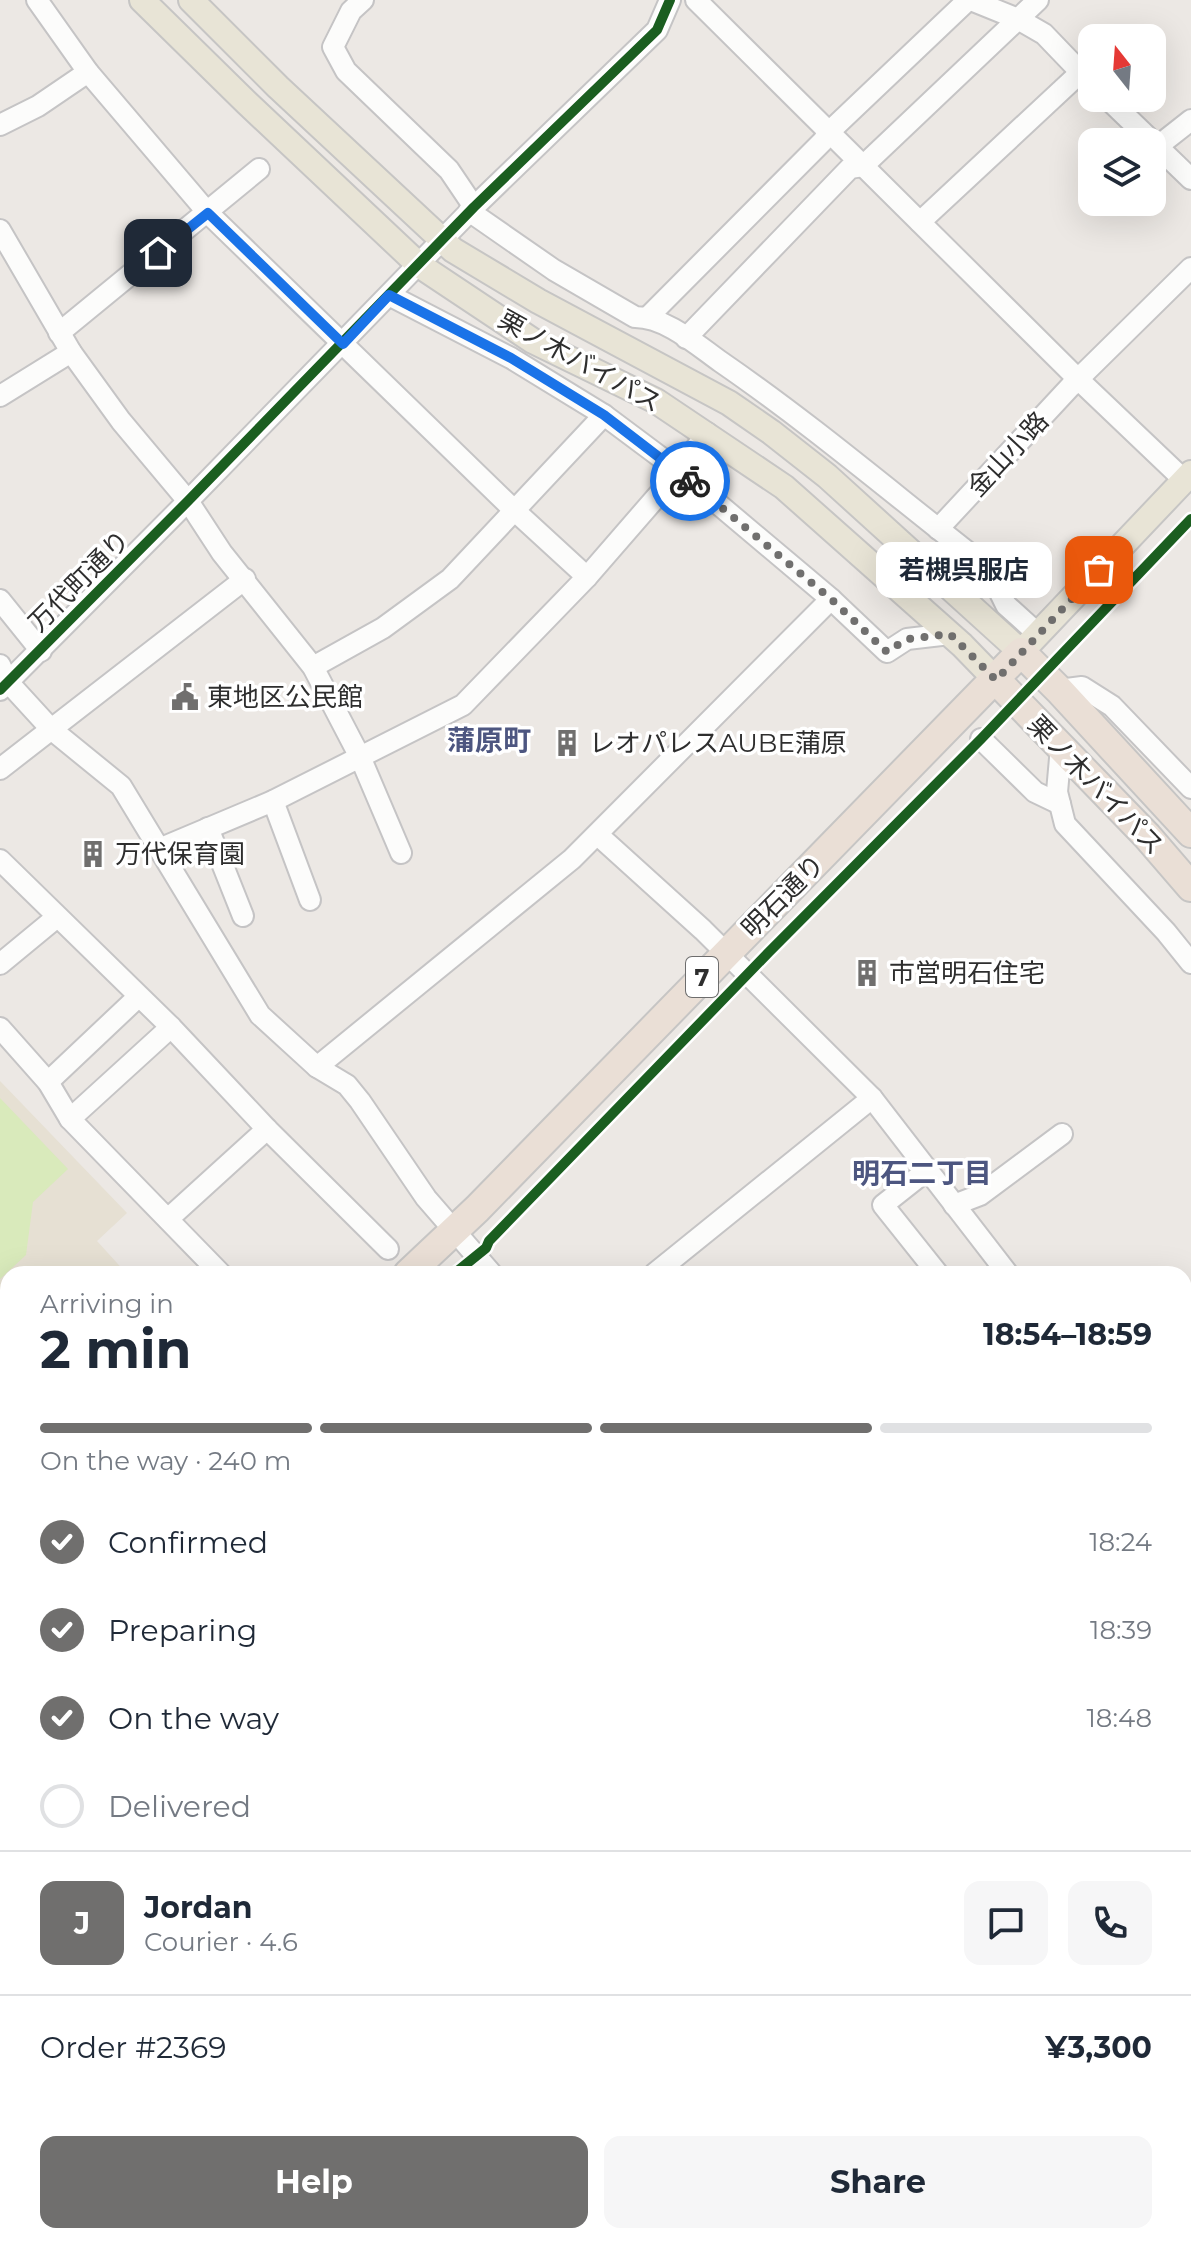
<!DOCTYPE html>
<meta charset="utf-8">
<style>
:root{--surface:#fff;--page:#f6f6f7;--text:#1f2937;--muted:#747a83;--line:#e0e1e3;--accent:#706f6e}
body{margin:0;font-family:Montserrat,"Noto Sans JP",sans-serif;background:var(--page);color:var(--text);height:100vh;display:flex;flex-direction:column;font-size:30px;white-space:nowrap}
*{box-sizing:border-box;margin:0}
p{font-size:26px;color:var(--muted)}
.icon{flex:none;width:44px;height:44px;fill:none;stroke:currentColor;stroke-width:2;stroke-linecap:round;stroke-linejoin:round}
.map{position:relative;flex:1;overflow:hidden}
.sheet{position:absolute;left:0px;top:1266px;width:1192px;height:978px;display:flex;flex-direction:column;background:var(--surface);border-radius:24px 24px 0 0;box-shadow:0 8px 32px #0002}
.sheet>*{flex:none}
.needle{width:52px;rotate:343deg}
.controls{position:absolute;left:1078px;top:24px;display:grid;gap:16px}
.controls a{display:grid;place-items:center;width:88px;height:88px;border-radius:16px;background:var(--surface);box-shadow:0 8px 32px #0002;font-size:40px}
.pin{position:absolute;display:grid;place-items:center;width:68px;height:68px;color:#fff;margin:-34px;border-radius:16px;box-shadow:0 4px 12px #0006}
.courier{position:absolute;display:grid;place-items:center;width:80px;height:80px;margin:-40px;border:6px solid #1a73e8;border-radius:50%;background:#fff;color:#222;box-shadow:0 2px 10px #0007}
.bubble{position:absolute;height:56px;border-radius:16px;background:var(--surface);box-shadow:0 8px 32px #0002;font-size:26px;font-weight:700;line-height:56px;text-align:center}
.summary em{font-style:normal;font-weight:700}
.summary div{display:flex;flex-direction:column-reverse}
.summary{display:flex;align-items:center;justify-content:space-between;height:136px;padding:0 40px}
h1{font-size:52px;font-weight:700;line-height:60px}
.bar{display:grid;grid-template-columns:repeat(4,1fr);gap:12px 8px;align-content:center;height:96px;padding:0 40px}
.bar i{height:10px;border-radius:6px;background:var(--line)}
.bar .current{background:var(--accent)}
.bar p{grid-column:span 4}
.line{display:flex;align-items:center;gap:20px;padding:0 40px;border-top:2px solid var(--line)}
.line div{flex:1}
.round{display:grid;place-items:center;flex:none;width:84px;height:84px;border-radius:16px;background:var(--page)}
ol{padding:0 40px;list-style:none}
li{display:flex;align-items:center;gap:24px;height:88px}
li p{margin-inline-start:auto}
li .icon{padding:8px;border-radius:50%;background:var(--accent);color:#fff;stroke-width:4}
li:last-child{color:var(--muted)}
li i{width:44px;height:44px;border:4px solid var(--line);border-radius:50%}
.primary-button{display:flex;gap:16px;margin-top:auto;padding:16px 40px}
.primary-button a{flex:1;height:92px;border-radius:16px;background:var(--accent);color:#fff;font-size:32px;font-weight:700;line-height:92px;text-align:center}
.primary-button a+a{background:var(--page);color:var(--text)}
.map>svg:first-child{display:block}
.education{fill:#e6e0d3}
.pitch{fill:#d9eabb}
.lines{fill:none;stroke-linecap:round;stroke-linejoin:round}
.minor-casing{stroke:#c5c4c5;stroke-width:24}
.major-casing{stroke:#c6c5c4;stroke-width:28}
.highway-casing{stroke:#c6c5c4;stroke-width:32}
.minor{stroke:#fcfcfb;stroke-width:20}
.major{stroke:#e8e4d6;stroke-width:24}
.highway{stroke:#eadfd6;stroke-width:28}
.rail-casing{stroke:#dfdfe1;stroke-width:9}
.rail{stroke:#fff;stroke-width:6;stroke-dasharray:18;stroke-linecap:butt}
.cycleway-casing{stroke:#fff;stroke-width:15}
.cycleway{stroke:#1b5e20;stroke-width:10}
.done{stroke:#706f6e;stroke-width:8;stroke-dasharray:0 14.4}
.route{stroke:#1a73e8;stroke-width:10}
.labels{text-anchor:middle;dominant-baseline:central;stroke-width:7;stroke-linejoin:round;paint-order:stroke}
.shield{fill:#fff;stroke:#6d6d6d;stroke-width:2}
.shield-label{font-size:24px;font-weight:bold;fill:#2e2e2e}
.street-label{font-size:26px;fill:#2e2e2e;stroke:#fff}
.poi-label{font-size:26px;fill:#2e2e2e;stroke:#fff;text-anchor:start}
.neighbourhood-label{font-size:28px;font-weight:bold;fill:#4d5680;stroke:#fff}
</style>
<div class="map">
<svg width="1191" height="2243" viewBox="0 0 1191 2243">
<rect width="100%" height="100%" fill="#ece8e4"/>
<!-- education -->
<g class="education">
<polygon points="0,1081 127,1213 97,1241 127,1274 8,1274 8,1531 0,1539"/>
<polygon points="1191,1389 1191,1572 1186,1576 1184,1394"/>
</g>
<!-- pitch -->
<polygon class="pitch" points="0,1098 68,1169 33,1202 26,1255 0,1279"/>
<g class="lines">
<!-- minor casing -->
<g class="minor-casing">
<g id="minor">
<polyline points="37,0 88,72 208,213 515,511 587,577"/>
<polyline points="363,0 351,11 333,47 346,71 449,170 474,207"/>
<polyline points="696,0 1079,380 1184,480"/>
<polyline points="971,0 1018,19 1044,34 1092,84"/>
<polyline points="1107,98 1191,179"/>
<polyline points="0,125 38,106 88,72"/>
<polyline points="1158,146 1191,120"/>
<path d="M469,211L554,270L635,317C666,317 697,345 721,362C814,426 899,499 988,568L1006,605L1038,634"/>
<polyline points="920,222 1080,73"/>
<polyline points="0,230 71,352 121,421 188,501 222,553 313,667 361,759 401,853"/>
<polyline points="389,295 511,358 604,415 679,471 831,599 887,652 907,639 950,634"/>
<polyline points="648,317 823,141 829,132 968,0"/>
<polyline points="59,333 259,169"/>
<polyline points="686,338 850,168 863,166 1038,0"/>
<polyline points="0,396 71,352"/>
<polyline points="938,529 1070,387 1191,268"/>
<polyline points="0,600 41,651"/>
<polyline points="0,665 8,682 51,729 121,786 260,1015 317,1067 347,1085 360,1101 426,1198 492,1274"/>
<polyline points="313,667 383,628 450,579 604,415"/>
<polyline points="0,690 188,501 474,207 657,30 670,0"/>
<polyline points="1059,690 1082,687 1112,706 1191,788"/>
<polyline points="981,739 1035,792 1060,804"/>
<polyline points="1061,747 1057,792 1065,824 1166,932 1191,963"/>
<polyline points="0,769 245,579"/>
<polyline points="273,801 310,900"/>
<polyline points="208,828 243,916"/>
<polyline points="598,835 703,930 872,1098 1008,1274"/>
<polyline points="159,849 273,801 463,705 587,577 679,471 707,433"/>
<polyline points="0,860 171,1027 267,1129 388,1249"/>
<polyline points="0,964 57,917"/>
<polyline points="0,1028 48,1082 70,1119 221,1274"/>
<polyline points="317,1067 572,859 831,599"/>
<polyline points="48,1082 138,997"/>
<polyline points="70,1119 171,1027"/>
<polyline points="926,1171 883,1205 938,1274"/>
<polyline points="954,1205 980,1195 1062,1134"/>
<polyline points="168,1219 267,1129"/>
<polyline points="654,1274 872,1098"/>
<polyline points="1184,1384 1191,1379"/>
<polyline points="1184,1840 1191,1834"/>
<polyline points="0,1909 8,1902"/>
<polyline points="0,2046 8,2055"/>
<polyline points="0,2145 8,2139"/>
<polyline points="638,2236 645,2243"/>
<polyline points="666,2236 672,2243"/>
<polyline points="695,2236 702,2243"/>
<polyline points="850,2236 851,2243"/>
<polyline points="912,2236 914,2243"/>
<polyline points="173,2243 181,2236"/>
<polyline points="440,2243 449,2236"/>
</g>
</g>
<!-- major casing -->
<g class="major-casing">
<g id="major">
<polyline points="142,0 247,103 419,265 533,341 656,401 784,487 962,645 996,680"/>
<polyline points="191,0 278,87 453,250 538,301 729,403 771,432 827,476 1021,652 1191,473"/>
</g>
</g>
<!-- highway casing -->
<g class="highway-casing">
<g id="highway">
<polyline points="996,680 1147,836 1191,887"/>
<polyline points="408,1274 477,1209 1021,652 1059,690 1191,833"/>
<polyline points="0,1648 8,1641"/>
</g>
</g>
<!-- minor -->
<use href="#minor" class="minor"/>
<!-- major -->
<use href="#major" class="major"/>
<!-- highway -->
<use href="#highway" class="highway"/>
<!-- rail casing -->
<g class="rail-casing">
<g id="rail">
<polyline points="1184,2191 1191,2186"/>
<polyline points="1184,2206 1191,2201"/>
<polyline points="1184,2220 1191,2215"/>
<polyline points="1088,2243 1098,2236"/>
<polyline points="1107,2243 1117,2236"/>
<polyline points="1129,2243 1140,2236"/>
<polyline points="1151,2243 1161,2236"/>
</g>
</g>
<!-- rail -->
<use href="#rail" class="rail"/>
<!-- cycleway casing -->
<g class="cycleway-casing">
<g id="cycleway">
<polyline points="0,690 188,501 474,207 657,30 670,0"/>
<polyline points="454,1274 486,1248 489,1241 769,952 981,739 1191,519"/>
</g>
</g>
<!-- cycleway -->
<use href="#cycleway" class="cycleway"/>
</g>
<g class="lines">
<!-- done -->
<polyline class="done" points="690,481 831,599 887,652 907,639 950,634 996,680 1099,570"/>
<!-- route -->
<polyline class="route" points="158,253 208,213 343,344 389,295 511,358 604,415 690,481"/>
</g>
<!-- icons -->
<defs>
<g id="civic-bare" transform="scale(2.16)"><path d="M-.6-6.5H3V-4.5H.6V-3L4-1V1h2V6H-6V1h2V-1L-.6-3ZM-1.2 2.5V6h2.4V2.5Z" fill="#706f6e" stroke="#fff" stroke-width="2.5" paint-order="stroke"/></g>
<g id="building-bare" transform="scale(2.16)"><path d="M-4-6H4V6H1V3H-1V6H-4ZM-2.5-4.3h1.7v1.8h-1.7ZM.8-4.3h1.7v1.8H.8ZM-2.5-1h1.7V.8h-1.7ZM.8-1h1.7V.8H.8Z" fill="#706f6e" stroke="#fff" stroke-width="2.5" paint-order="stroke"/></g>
</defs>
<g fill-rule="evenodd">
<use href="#civic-bare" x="185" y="697"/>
<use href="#building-bare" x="567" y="743"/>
<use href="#building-bare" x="93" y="854"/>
<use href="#building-bare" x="867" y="973"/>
</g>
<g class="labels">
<!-- shield labels -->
<rect class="shield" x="686" y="957" width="32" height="40" rx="6"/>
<g class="shield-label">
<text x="702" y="977">7</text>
</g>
<!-- street labels -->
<g class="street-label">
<text transform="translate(580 361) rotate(29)">栗ノ木バイパス</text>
<text transform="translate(1008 454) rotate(-47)">金山小路</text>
<text transform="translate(79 581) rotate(-45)">万代町通り</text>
<text transform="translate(1096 785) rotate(46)">栗ノ木バイパス</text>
<text transform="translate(783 896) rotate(-45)">明石通り</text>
</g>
<!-- poi labels -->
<g class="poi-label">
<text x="207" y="697">東地区公民館</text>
<text x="589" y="743">レオパレスAUBE蒲原</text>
<text x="115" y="854">万代保育園</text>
<text x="889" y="973">市営明石住宅</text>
</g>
<!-- neighbourhood labels -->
<g class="neighbourhood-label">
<text x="489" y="740">蒲原町</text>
<text x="922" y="1173">明石二丁目</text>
</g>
</g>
</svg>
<div class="controls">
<a><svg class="needle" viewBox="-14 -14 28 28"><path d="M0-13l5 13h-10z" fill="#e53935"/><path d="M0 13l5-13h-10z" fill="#747a83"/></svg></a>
<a><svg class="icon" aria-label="layers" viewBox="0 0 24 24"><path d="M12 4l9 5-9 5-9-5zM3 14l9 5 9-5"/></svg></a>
</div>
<div class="pin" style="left:1099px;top:570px;background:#ea580c"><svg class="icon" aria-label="bag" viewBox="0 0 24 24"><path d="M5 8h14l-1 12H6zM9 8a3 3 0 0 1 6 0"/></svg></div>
<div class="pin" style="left:158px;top:253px;background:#1f2937"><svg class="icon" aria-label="home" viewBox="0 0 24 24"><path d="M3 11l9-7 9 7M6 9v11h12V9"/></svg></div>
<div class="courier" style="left:690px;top:481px"><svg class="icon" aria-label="bike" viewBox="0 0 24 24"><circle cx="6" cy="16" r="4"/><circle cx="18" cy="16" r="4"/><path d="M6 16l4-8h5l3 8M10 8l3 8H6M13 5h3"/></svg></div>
<div class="bubble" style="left:876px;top:542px;width:176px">若槻呉服店</div>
<section class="sheet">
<div class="summary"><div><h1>2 min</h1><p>Arriving in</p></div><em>18:54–18:59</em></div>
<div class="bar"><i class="current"></i><i class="current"></i><i class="current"></i><i></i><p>On the way · 240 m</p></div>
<ol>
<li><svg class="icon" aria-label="check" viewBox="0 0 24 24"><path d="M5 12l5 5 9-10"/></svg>Confirmed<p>18:24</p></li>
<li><svg class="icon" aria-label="check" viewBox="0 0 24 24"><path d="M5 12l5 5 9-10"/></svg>Preparing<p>18:39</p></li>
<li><svg class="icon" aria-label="check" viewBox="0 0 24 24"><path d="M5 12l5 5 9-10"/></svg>On the way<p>18:48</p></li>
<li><i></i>Delivered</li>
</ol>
<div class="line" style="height:144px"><b class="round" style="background:var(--accent);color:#fff">J</b><div><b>Jordan</b><p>Courier · 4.6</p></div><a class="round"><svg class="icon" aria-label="chat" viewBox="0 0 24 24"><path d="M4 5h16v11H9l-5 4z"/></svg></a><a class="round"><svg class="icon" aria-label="phone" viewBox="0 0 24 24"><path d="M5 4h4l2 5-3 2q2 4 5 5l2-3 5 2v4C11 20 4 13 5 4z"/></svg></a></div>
<div class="line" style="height:104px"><div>Order #2369</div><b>¥3,300</b></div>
<div class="primary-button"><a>Help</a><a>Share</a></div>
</section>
</div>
